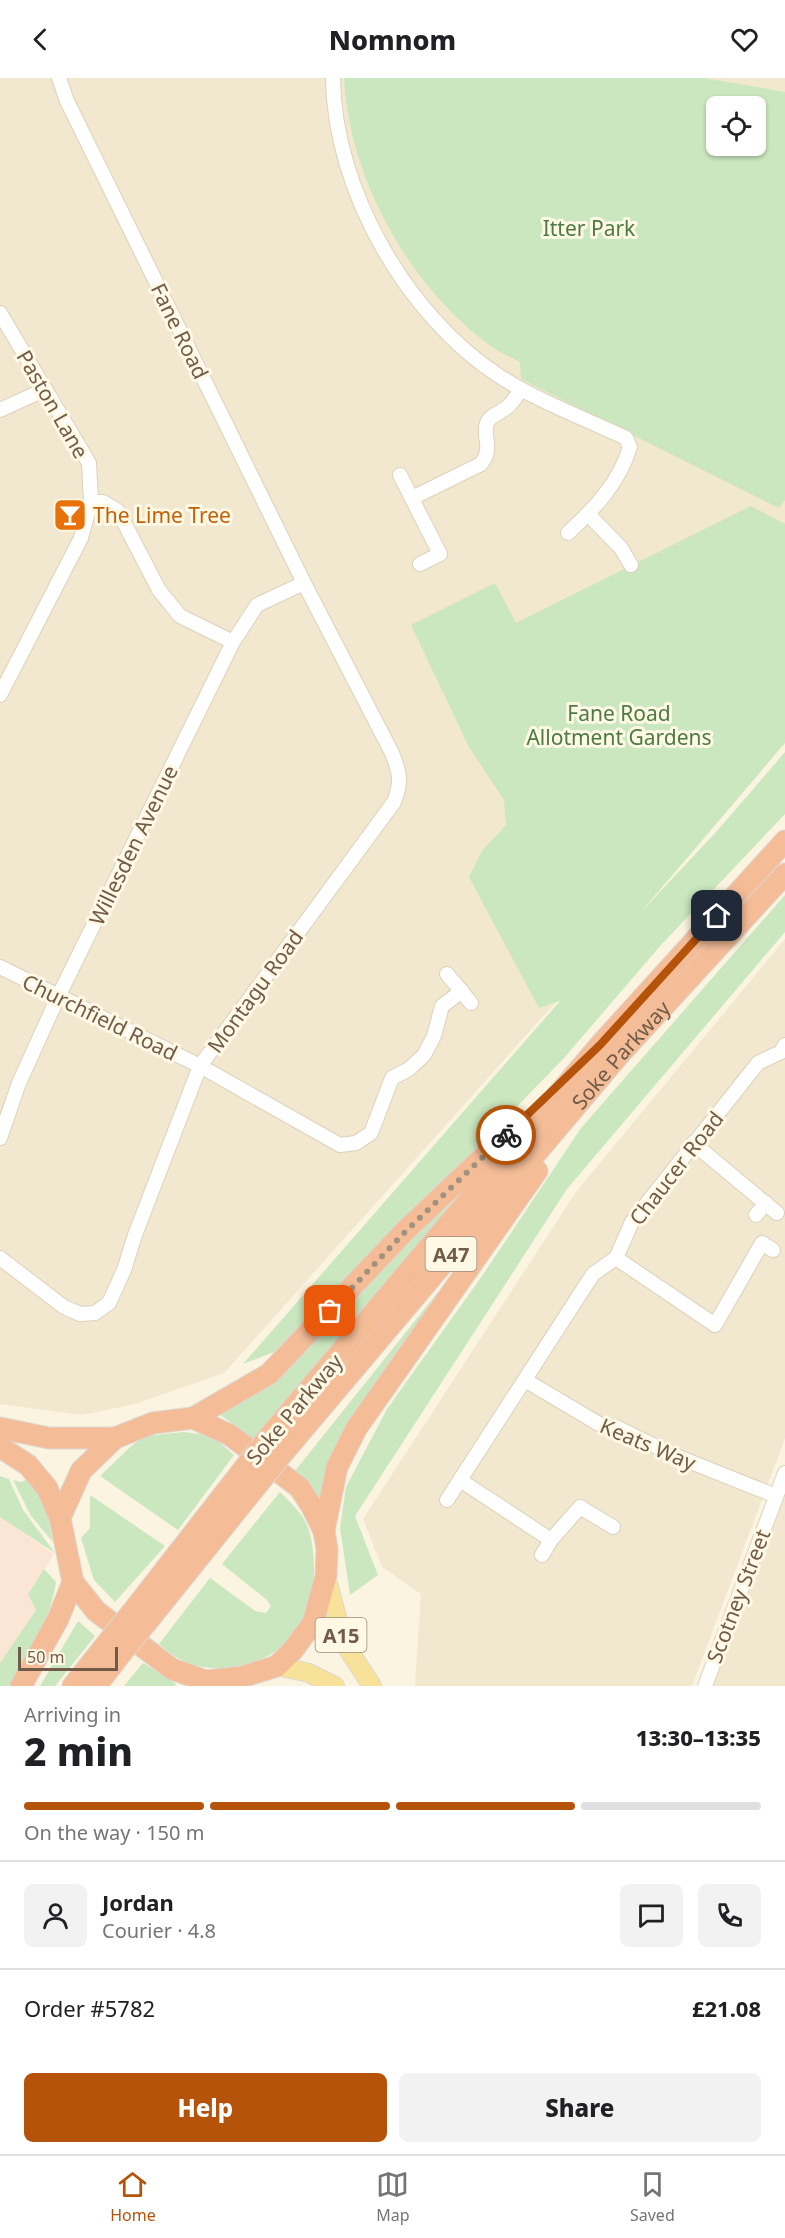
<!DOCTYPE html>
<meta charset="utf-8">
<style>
:root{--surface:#fff;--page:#f2f2f2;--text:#202124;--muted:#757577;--line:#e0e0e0;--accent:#b45309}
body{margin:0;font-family:"Noto Sans",sans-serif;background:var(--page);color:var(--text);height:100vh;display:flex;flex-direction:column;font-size:22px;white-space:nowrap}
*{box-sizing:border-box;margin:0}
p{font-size:20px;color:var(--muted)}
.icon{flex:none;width:33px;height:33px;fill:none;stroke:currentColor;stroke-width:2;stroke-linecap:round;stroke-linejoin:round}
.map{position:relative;height:1608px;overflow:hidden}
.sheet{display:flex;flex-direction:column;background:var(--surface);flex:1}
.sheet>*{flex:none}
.buttons{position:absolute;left:706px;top:18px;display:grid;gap:12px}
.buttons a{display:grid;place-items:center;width:60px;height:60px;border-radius:9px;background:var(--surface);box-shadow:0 2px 4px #0004;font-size:30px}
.scale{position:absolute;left:18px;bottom:15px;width:100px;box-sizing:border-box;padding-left:6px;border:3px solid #705c48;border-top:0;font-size:16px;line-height:21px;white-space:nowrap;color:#705c48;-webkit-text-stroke:4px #fef8e5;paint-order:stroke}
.pin{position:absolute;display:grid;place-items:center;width:51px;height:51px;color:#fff;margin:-26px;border-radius:12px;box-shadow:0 3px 9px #0006}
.courier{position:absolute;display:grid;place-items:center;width:60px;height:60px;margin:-30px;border:4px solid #b45309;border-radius:50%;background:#fff;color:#222;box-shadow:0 2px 8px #0007}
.overview em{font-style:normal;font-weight:800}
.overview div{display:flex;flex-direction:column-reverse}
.overview{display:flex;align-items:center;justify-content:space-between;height:102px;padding:0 24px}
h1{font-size:39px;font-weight:800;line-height:45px}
.bar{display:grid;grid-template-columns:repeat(4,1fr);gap:9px 6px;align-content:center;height:72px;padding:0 24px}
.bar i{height:8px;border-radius:4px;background:var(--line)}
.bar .on{background:var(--accent)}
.bar p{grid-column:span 4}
.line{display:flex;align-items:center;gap:15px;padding:0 24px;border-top:2px solid var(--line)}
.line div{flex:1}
.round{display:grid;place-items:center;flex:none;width:63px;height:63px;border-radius:9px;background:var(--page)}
.action{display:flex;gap:12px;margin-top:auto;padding:12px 24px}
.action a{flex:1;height:69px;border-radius:9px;background:var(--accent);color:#fff;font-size:24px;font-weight:800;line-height:69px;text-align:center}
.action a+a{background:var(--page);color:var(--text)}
header{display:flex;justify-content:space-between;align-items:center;height:78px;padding:0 24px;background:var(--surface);font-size:27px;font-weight:800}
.menu{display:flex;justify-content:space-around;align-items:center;height:84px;border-top:2px solid var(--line);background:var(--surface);font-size:16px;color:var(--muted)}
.menu a{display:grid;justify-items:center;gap:3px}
.menu .on{color:var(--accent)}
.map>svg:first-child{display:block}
.residential{fill:#f2e7cf;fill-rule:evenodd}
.commercial{fill:#fbe5d4}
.green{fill:#cae7bf;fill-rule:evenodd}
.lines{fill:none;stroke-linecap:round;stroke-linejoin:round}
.minor-casing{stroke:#ded1bc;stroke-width:16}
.major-casing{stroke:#ddd8d3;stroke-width:20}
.highway-casing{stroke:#ddd8d3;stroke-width:23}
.minor{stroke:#fff;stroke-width:14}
.major{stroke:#f8e29a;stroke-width:18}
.highway{stroke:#f4bd98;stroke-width:21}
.highway-bridge-casing{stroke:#ddd8d3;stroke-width:23;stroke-linecap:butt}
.highway-bridge{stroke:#f4bd98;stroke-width:21}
.done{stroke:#a1917d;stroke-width:6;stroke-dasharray:0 10.8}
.route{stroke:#b45309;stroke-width:8}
.labels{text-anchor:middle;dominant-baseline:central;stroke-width:6;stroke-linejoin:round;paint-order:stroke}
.shield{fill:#fef8e5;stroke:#9b8b77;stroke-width:1.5}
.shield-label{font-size:20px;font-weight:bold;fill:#705c48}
.park-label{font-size:21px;fill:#4d7b43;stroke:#fef8e5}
.street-label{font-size:21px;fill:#705c48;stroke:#fef8e5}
.food-label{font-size:21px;fill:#c56008;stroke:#fef8e5;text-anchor:start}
</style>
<header><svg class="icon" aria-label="back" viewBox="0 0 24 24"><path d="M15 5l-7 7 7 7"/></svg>Nomnom<svg class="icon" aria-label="heart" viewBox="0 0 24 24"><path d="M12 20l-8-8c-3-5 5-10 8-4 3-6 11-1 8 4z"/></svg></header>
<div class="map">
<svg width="785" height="1608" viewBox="0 0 785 1608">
<rect width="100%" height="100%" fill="#fbf4e0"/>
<!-- residential -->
<g class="residential">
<path d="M0,0H785V661L555,925L224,1295L135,1326L82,1337L0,1326ZM717,28H756V68H717Z"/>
<polygon points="785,861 785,1360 692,1608 415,1608 421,1516 382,1489 363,1441 576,1114"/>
<polygon points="785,1418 785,1608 713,1608"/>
</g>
<!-- commercial -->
<polygon class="commercial" points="0,1439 54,1476 28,1515 36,1532 0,1585"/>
<!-- green -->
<g class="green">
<path d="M344,0H704L785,14V422L779,430L521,301L520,284C511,279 500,275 492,269C410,210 349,101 344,0ZM717,28H756V68H717Z"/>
<polygon points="751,428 785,446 785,665 641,834 717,753 785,674 785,736 661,867 564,980 361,1189 274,1274 243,1286 560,923 539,930 469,799 482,773 506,747 504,722 469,669 411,547 495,505 516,545"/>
<polygon points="785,817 785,854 567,1111 355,1438 378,1497 350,1517 340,1450 346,1409 387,1331 482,1198 581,1050"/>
<polygon points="452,1122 457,1124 254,1361 216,1334 272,1302"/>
<polygon points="438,1214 443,1217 322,1427 295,1393"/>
<polygon points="184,1354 212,1358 234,1377 178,1452 100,1398 128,1371 144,1358"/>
<polygon points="0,1398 9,1401 23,1432 55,1475 0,1439"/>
<polygon points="30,1400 46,1429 53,1464 31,1438 13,1402 21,1404"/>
<path d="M280,1414C289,1423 300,1433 306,1445C313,1460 314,1478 314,1494C313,1518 308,1539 294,1559C291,1563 285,1567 280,1570C256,1588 223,1595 194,1587C180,1583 170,1575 159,1566L210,1500L255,1533L266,1535L271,1528L267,1522L222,1486Z"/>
<polygon points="90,1417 165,1468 115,1524 94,1502 81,1460 90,1450"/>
<path d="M44,1491L56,1504C50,1542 31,1576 12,1608H0V1585L36,1532L28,1516Z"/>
<polygon points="78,1543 95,1558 55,1608 40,1608"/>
<polygon points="143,1585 176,1606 174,1608 124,1608"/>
</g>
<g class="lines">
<!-- minor casing -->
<g class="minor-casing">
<g id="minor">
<path d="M333,0C334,111 406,237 499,298C538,323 583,340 626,360L630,369C619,405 595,430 568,455"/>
<polyline points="0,235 89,385 91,424 81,460 0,617"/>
<polyline points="0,332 44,312"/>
<polyline points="400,397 440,476 420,486"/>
<path d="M412,420L481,386C494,369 482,360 487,345C490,337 500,335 506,330C512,326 516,318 521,312"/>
<polyline points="91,424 103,424 118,433 159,512 180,538 233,564"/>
<polyline points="588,436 621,470 631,487"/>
<polyline points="0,889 200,988 340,1067 356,1065 371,1055 392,1000 409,991 424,977 434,958 442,928 462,913"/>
<polyline points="447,896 471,925"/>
<polyline points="0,1060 19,1005 58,919 233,564 257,527 304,505"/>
<polyline points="693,1065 777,1135"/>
<polyline points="756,1137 766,1125"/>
<path d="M0,1180L64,1229L80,1236L95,1235L109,1225L124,1192L135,1157L200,988L394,724C402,704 400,695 392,675L304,505L67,23L59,0"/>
<polyline points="616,1180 715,1247 762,1165 773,1172"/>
<polyline points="525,1302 604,1349 616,1349 671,1376 776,1418"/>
<polyline points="460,1402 551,1462 542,1477"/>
<polyline points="447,1422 593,1196 616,1180 632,1144 758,985 781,974 785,967"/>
<polyline points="551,1462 580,1429 613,1449"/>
<polyline points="705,1608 785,1395"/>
</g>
</g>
<!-- major casing -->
<g class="major-casing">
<g id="major">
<polyline points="326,1498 344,1565 372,1608"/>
<polyline points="277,1588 309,1595 335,1608"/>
</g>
</g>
<!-- highway casing -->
<g class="highway-casing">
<g id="highway">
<polygon points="193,1340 230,1357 300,1410 312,1429 324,1453 327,1471 326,1498 313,1545 293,1572 277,1588 242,1599 206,1603 172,1591 96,1533 73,1504 60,1440 81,1393 115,1360 153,1345"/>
<polyline points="193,1340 269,1296 405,1153 520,1044"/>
<polyline points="0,1350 49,1360 115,1360"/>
<polyline points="266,1362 600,967 785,763"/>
<polyline points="0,1369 28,1387 47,1410 60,1440"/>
<path id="s1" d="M283,1375L619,977L785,796"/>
<polyline points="324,1453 337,1389 356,1351 537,1093"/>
<polyline points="133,1533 246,1388"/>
<polyline points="147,1544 262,1401"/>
<polyline points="21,1608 58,1541 73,1504"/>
<polyline points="73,1608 109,1563"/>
<polyline points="96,1608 123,1573"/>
</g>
</g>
<!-- minor -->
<use href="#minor" class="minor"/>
<!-- major -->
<use href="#major" class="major"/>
<!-- highway -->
<use href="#highway" class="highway"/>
<!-- highway-bridge casing -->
<g class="highway-bridge-casing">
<g id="highway-bridge">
<polyline points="246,1388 266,1362"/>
<polyline points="262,1401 283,1375"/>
<polyline points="109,1563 133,1533"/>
<polyline points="123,1573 147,1544"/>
</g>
</g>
<!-- highway-bridge -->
<use href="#highway-bridge" class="highway-bridge"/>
</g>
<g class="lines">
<!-- done -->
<polyline class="done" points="330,1233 405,1154 506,1057"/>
<!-- route -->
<polyline class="route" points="506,1057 600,967 717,838"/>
</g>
<!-- icons -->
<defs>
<g id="bar-square" transform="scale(1.725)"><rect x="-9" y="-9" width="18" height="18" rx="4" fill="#e8710a" stroke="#fef8e5"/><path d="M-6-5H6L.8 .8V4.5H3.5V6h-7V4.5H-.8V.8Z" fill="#fff"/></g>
</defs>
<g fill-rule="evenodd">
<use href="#bar-square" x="70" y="437"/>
</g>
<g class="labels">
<!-- shield labels -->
<g class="shield">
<rect x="425.5" y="1159" width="51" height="34" rx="4.5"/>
<rect x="315.5" y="1540" width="51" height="34" rx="4.5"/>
</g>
<g class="shield-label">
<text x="451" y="1176">A47</text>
<text x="341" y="1557">A15</text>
</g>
<!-- park labels -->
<g class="park-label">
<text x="589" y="150">Itter Park</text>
<text x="619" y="635">Fane Road<tspan x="619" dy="24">Allotment Gardens</tspan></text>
</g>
<!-- street labels -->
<g class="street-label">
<text transform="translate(180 253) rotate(64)">Fane Road</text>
<text transform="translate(53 326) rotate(60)">Paston Lane</text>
<text transform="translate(133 767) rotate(-64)">Willesden Avenue</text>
<text transform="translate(255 913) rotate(-54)">Montagu Road</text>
<text transform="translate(100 939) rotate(26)">Churchfield Road</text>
<text stroke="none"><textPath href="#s1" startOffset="522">Soke Parkway</textPath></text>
<text transform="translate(676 1090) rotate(-52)">Chaucer Road</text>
<text transform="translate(294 1331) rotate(-50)">Soke Parkway</text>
<text transform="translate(648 1366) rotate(23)">Keats Way</text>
<text transform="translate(738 1518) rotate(-69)">Scotney Street</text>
</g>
<!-- food labels -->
<g class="food-label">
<text x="93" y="437">The Lime Tree</text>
</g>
</g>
</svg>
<div class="buttons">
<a><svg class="icon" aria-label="locate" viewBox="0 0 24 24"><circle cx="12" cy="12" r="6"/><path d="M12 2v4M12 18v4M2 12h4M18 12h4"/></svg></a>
</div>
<div class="scale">50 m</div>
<div class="pin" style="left:330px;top:1233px;background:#ea580c"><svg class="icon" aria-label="bag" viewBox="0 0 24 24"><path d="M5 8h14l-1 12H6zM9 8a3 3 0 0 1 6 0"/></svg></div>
<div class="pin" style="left:717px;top:838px;background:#1f2937"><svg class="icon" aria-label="home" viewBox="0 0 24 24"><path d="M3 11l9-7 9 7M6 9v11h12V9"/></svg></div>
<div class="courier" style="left:506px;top:1057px"><svg class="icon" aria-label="bike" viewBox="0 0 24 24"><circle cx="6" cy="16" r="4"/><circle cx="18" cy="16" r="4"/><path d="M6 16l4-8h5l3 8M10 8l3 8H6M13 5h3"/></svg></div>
</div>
<section class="sheet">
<div class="overview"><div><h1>2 min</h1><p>Arriving in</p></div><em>13:30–13:35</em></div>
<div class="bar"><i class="on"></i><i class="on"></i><i class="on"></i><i></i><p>On the way · 150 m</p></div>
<div class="line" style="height:108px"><a class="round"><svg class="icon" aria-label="person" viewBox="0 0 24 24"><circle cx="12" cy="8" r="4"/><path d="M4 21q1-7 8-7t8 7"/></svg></a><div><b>Jordan</b><p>Courier · 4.8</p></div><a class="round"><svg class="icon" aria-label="chat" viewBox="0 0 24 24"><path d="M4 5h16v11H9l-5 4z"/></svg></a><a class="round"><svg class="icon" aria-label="phone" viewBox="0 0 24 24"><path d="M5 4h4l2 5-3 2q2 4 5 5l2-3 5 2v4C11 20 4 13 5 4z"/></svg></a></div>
<div class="line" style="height:78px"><div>Order #5782</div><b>£21.08</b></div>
<div class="action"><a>Help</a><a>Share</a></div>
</section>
<nav class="menu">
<a class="on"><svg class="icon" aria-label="home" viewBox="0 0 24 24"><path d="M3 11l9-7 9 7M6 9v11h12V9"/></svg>Home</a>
<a><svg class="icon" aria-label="map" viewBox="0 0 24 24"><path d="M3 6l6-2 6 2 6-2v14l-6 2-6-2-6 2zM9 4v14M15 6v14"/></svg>Map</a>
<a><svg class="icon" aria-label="saved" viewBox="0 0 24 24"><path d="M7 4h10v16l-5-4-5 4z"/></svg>Saved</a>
</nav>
